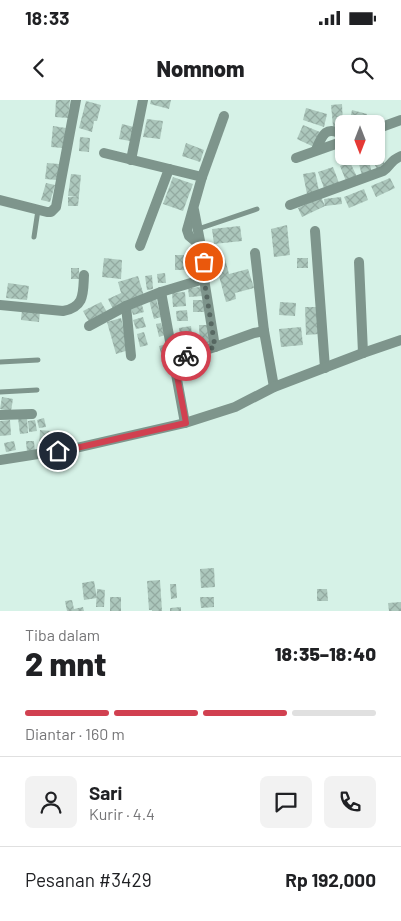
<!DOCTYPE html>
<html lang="id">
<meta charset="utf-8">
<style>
:root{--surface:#fff;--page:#f2f2f2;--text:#202124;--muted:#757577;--line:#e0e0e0;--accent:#d14050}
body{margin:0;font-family:Barlow,sans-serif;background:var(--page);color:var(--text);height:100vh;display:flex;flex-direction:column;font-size:19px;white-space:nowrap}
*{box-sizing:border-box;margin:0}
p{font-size:16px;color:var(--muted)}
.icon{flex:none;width:28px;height:28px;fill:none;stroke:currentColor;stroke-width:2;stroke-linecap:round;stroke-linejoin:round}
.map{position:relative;height:511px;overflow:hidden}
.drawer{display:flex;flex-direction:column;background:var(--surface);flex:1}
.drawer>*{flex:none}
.needle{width:32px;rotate:180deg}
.buttons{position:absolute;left:335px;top:15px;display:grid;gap:10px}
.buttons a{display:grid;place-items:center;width:50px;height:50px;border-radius:8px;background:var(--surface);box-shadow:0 1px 4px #0004;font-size:25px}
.pin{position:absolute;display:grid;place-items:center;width:42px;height:42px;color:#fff;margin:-21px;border:2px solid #fff;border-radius:50%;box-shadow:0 1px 5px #0007}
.courier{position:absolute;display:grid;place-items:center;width:50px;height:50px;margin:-25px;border:4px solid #d14050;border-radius:50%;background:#fff;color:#222;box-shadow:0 1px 6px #0007}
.head em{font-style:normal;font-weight:800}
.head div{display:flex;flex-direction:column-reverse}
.head{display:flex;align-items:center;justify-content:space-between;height:85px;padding:0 25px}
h1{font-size:32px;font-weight:800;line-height:38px}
.bar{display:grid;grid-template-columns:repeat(4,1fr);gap:8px 5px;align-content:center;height:60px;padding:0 25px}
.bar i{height:6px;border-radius:4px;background:var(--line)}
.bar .current{background:var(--accent)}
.bar p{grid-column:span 4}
.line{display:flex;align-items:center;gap:12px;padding:0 25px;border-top:1px solid var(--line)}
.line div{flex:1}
.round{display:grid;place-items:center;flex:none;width:52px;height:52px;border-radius:8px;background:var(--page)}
.status{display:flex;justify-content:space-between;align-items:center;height:35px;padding:0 25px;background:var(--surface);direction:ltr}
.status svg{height:14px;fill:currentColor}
header{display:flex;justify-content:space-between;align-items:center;height:65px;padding:0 25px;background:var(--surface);font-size:22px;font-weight:800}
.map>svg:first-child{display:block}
.building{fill:url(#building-cross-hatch)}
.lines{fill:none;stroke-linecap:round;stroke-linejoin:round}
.lane{stroke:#7e958c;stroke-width:5}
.street{stroke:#7e958c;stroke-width:10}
.done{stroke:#576862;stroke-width:5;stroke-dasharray:0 9}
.route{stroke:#d14050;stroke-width:6}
</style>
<div class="status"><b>18:33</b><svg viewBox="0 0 49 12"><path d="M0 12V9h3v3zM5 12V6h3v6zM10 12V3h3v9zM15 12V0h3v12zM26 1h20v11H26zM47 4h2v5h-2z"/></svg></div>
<header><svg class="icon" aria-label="back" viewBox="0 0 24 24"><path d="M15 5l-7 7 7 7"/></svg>Nomnom<svg class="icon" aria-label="search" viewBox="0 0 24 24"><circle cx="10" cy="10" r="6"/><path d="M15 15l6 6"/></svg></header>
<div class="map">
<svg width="401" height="511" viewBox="0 0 401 511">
<defs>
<pattern id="building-cross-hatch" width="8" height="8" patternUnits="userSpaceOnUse" patternTransform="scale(1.25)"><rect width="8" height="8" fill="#acc7bc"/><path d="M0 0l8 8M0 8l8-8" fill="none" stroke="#93aaa1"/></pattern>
</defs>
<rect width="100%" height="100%" fill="#d6f2e7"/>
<!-- building -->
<g class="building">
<polygon points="56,0 70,0 68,18 55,17"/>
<polygon points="151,0 171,0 169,9 150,4"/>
<polygon points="86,1 101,5 97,21 94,21 92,32 79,28"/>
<polygon points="342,4 343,25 333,26 331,5"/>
<polygon points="306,8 327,14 324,27 303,20"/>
<polygon points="352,10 367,14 365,24 349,24"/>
<polygon points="147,19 163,21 160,39 143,37"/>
<polygon points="122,24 134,27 130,41 119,39"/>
<polygon points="303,25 320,32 314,47 297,39"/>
<polygon points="53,26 66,28 63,48 51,47"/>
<polygon points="80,37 90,38 89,52 79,51"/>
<polygon points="186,43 204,50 200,62 182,56"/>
<polygon points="376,48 385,64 377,69 370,56 376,56"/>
<polygon points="368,57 372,73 362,76 358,60"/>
<polygon points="350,62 357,77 346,81 340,66"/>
<polygon points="47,63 59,64 57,80 45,79"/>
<polygon points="333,67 339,83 324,88 318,72"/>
<polygon points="315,72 319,91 307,94 303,74"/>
<polygon points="71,74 81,75 78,106 68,106 68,97 78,97 68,96"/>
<polygon points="173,77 193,84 183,111 163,104"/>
<polygon points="390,78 395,88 376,97 371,86"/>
<polygon points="46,83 55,85 50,102 41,100"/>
<polygon points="364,89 368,100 349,108 344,97"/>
<polygon points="321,97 325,106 324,99 341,97 342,104 325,106 302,117 298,108"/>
<polygon points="287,125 290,155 274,157 271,129"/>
<polygon points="240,126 242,141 214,144 212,129"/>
<rect x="175" y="155" width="11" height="15"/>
<polygon points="104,158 122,160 121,179 102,177"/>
<rect x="297" y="158" width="11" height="10"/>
<polygon points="225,159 229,174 248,169 254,188 235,193 236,199 226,202 215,161"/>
<polygon points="192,160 201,161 200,178 191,177"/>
<rect x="71" y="168" width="8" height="11"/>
<polygon points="165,173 166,183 158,183 157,174"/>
<polygon points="152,175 153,189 147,190 145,176"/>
<polygon points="138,176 144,196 113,209 108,199 121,193 123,200 118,182"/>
<polygon points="8,183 29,186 27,200 6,198"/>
<polygon points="201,187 202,196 189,197 188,188"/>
<polygon points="185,192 186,206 173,207 172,193"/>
<polygon points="156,198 161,217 154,219 149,200"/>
<rect x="193" y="200" width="11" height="12"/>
<polygon points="101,202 107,212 89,222 83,211"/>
<polygon points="280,202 296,203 295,216 279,215"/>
<polygon points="142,205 144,212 133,215 131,208"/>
<polygon points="305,207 318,207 319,234 306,235"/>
<polygon points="22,209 40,211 39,222 21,220"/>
<polygon points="187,210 188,221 177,221 176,211"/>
<polygon points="143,217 146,227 136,229 133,220"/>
<polygon points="121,218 129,250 116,254 107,222"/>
<polygon points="161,223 165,235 159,237 156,224"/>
<polygon points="199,225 209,225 210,244 200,244"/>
<polygon points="191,226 193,245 182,246 179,228"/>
<polygon points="301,227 303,245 281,247 279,229"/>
<polygon points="144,232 148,245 140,247 137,234"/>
<polygon points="167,244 170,255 162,257 159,246"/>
<polygon points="2,297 13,299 11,311 0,309"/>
<polygon points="27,317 28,333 20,334 18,318"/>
<polygon points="44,318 46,327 39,328 37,320"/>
<polygon points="10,320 11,335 0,336 0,321"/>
<polygon points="35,320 37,331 29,332 28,321"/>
<polygon points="40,330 52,331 50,348 39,348"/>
<polygon points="14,341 16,350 6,352 4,343"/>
<polygon points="26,341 34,341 35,352 27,352"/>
<polygon points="214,468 215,487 201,488 200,469"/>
<polygon points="160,480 162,511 152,511 152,510 149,510 147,481"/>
<polygon points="94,481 97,498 84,500 82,483"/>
<polygon points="170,484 176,484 177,498 171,499"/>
<polygon points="97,489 105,490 104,507 96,507"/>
<polygon points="317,489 327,489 328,501 317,501"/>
<rect x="110" y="497" width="11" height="14"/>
<polygon points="200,497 214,497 214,507 201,508"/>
<polygon points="72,500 74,509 83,507 84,511 67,511 65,501"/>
<polygon points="401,502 401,511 389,511 388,503"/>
<polygon points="181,507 181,511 170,511 170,508"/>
</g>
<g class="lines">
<!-- lane -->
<g class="lane">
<polyline points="198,129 257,109"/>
<polyline points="34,137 38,110"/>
<polyline points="0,262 38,260"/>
<polyline points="0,292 37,290"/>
</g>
<!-- street -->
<g class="street">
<polyline points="376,29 401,20"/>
<path d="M316,50C322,35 326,24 344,36"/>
<polyline points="104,53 202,77 187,130 189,136 201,146"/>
<polyline points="296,58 344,41"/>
<polyline points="131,60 143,0"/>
<polyline points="202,77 224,16"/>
<polyline points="0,100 47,112 51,112 56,107 76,0"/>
<path d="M290,105L383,71C392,65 389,61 401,56"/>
<polyline points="194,110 204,162 204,179 215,247"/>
<polyline points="315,131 325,268"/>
<polyline points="140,146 169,69"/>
<polyline points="255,153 264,231 274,287"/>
<polyline points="359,162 363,253"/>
<polyline points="161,192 185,323"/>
<path d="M0,205L63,211C85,207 83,193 84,175"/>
<polyline points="126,206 131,256"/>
<polyline points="89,226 126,206 161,192 204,179"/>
<polyline points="174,260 215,247 254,233 264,231"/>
<polyline points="0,315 32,314"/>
<polyline points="0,360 76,348 185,323 235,307 274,287 363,253 401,240"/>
</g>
</g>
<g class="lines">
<!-- done -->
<polyline class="done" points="186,256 215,247 204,179 204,162"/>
<!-- route -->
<polyline class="route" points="58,351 76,348 186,323 174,260 186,256"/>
</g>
</svg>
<div class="buttons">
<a><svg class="needle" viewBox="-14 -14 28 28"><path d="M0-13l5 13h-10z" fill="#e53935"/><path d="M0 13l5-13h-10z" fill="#757577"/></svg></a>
</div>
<div class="pin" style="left:204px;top:162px;background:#ea580c"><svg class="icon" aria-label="bag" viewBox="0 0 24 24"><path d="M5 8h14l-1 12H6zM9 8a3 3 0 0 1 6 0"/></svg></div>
<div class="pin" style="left:58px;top:351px;background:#1f2937"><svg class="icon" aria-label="home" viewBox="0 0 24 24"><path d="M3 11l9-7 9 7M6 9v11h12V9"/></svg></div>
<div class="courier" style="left:186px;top:256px"><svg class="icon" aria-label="bike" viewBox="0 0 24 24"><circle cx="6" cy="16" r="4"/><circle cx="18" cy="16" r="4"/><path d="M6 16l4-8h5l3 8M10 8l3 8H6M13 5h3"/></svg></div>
</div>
<section class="drawer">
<div class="head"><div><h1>2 mnt</h1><p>Tiba dalam</p></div><em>18:35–18:40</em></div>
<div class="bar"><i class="current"></i><i class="current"></i><i class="current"></i><i></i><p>Diantar · 160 m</p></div>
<div class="line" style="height:90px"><a class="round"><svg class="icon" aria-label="person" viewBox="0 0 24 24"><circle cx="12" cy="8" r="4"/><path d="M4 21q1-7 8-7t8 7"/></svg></a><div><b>Sari</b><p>Kurir · 4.4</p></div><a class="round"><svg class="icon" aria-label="chat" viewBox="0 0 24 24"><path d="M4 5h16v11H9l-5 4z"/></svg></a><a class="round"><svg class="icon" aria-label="phone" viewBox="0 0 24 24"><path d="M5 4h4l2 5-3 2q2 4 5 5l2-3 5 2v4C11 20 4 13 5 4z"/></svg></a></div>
<div class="line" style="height:65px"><div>Pesanan #3429</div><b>Rp 192,000</b></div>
</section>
